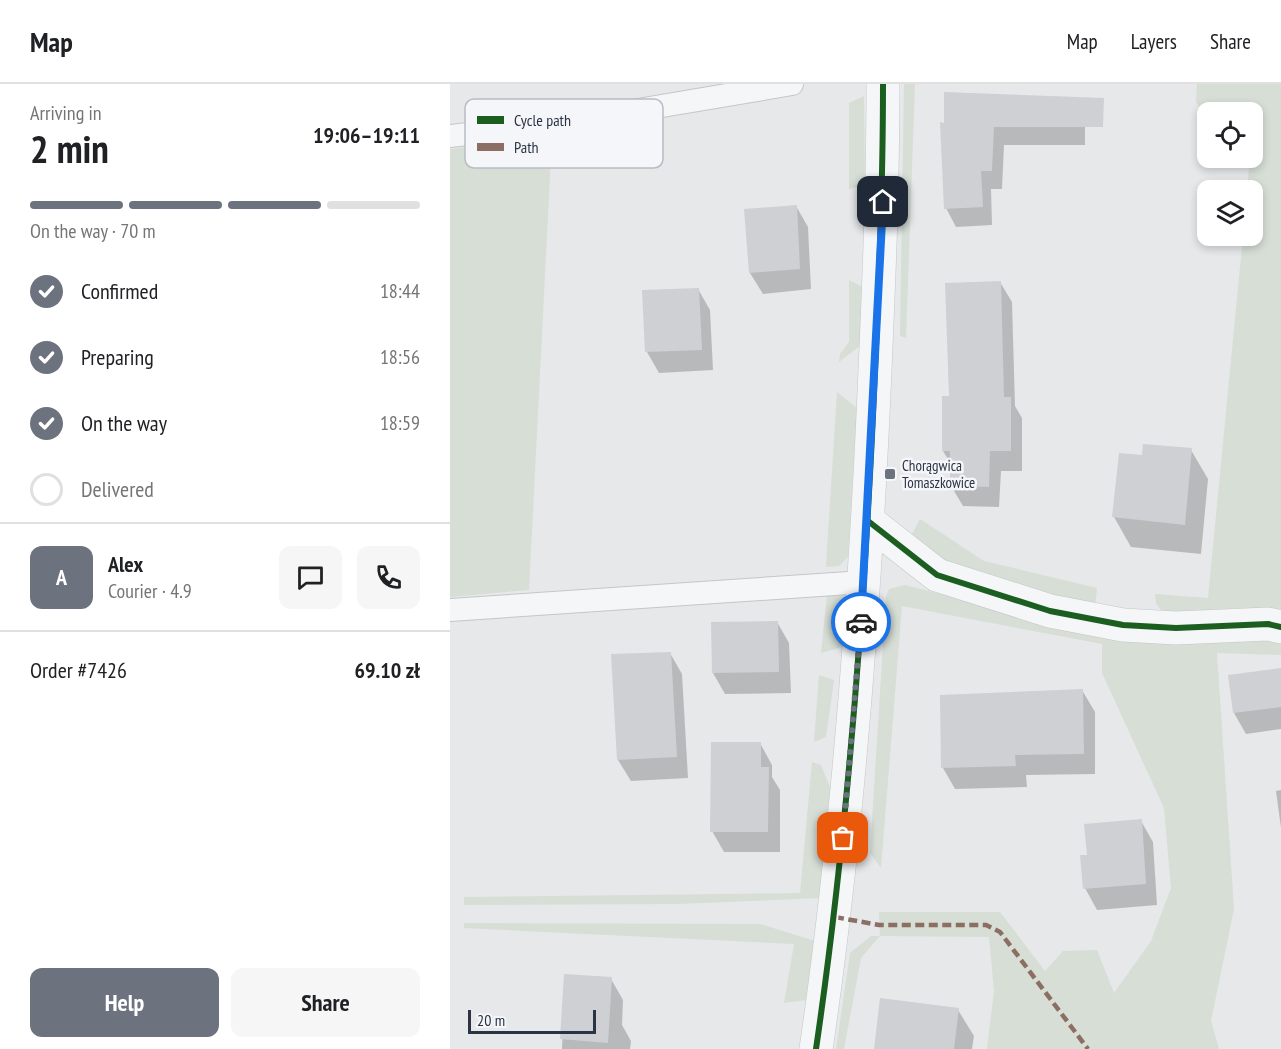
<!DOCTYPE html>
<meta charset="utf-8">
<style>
:root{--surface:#fff;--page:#f6f6f6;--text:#202124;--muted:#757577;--line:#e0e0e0;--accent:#6c737f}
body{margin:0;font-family:"PT Sans Narrow",sans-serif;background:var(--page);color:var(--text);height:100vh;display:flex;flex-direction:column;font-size:22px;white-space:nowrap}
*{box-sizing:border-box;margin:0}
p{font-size:20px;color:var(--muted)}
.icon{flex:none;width:33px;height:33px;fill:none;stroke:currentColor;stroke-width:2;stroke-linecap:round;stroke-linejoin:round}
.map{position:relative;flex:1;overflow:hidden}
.panel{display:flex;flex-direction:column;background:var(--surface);width:450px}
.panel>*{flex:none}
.tools{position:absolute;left:747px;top:18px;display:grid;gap:12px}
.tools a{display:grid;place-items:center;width:66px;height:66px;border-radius:12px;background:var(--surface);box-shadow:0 3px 9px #0003;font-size:30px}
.scale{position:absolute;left:18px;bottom:15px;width:128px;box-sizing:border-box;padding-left:6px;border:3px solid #2b3445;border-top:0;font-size:16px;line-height:21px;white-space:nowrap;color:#2b3445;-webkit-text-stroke:4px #f4f6f9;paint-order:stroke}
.pin{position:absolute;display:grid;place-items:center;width:51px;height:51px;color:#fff;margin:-26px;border-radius:12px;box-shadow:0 3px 9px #0006}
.courier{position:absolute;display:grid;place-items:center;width:60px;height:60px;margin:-30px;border:4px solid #1a73e8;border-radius:50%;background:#fff;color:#222;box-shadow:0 2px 8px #0007}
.headline em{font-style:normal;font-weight:700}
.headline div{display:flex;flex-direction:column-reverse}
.headline{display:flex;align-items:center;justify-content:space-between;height:102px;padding:0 30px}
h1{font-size:39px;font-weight:700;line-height:45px}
.bar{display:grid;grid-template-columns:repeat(4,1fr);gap:9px 6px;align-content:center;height:72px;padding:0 30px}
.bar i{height:8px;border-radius:4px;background:var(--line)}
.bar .active{background:var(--accent)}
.bar p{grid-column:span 4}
.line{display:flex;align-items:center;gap:15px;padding:0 30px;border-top:2px solid var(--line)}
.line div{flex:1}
.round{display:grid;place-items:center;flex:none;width:63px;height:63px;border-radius:12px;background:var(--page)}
ol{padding:0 30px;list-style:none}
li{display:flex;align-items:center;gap:18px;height:66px}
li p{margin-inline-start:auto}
li .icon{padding:6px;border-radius:50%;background:var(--accent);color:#fff;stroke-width:4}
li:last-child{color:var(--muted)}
li i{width:33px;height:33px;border:3px solid var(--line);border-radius:50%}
.button{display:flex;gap:12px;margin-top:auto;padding:12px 30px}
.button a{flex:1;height:69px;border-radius:12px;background:var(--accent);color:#fff;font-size:24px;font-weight:700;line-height:69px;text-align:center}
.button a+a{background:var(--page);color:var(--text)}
header{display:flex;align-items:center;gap:36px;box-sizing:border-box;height:84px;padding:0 30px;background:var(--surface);border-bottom:2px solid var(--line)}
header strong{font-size:28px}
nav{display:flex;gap:33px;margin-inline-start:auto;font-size:21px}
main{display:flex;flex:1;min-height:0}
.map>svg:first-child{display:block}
.green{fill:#d6ded6}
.shadow{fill:#0003}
.building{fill:#ced0d3}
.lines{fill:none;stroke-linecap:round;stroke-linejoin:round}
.service-casing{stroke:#c4c6c8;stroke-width:24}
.minor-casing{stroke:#c4c6c8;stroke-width:34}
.tertiary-casing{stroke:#c4c6c8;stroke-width:34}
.service{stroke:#f5f6f7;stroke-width:22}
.minor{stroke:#f5f6f7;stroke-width:33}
.tertiary{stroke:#f5f6f7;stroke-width:33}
.quiet{stroke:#8d6e63;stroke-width:4.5;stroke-dasharray:9 4.5;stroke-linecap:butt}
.cycleway-casing{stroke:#f4f6f9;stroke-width:10}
.cycleway{stroke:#1b5e20;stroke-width:6}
.done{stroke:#6c737f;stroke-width:6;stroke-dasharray:0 10.8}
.route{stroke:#1a73e8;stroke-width:8}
.poi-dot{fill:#6c737f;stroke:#f4f6f9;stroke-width:2}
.labels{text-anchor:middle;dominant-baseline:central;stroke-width:5;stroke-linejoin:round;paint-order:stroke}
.poi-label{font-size:15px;fill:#2b3445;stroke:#f4f6f9;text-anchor:start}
.key{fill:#f4f6f9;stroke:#b8bcc3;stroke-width:1.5}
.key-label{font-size:16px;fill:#2b3445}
</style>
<header>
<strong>Map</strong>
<nav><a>Map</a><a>Layers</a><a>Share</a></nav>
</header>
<main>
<section class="panel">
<div class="headline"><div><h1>2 min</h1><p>Arriving in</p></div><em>19:06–19:11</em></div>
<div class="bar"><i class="active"></i><i class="active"></i><i class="active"></i><i></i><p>On the way · 70 m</p></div>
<ol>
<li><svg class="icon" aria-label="check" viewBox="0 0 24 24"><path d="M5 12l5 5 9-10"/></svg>Confirmed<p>18:44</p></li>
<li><svg class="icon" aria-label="check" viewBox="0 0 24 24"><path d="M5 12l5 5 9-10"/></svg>Preparing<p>18:56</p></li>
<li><svg class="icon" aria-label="check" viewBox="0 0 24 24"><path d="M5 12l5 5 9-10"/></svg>On the way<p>18:59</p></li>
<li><i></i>Delivered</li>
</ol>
<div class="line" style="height:108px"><b class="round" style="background:var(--accent);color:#fff">A</b><div><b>Alex</b><p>Courier · 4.9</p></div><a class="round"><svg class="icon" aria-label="chat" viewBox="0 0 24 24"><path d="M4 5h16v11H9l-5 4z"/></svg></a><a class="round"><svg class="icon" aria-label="phone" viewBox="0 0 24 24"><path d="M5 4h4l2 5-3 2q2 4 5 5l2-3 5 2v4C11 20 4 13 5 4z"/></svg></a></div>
<div class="line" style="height:78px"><div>Order #7426</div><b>69.10 zł</b></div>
<div class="button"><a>Help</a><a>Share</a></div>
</section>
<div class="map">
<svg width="831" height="965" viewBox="0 0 831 965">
<rect width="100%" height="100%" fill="#e6e8ea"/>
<!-- green -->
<g class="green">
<polygon points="454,0 465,0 456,254 450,252"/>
<path d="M747,0H831V526C792,521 752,528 712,528L706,519L705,510L758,514L793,152H802V106H797L799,85L788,74H802V28H758L757,34L746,18Z"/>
<polygon points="414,12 415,101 399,105 399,19"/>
<polygon points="102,53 79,506 0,513 0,65"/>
<polygon points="399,196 413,203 411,261 389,278 390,270 399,258"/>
<polygon points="387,308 407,324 398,473 389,482 376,483"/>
<polygon points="470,435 534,477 647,504 645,524 509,483 471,465 461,452"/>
<polygon points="455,501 569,530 831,558 831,571 767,569 784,825 761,937 769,965 537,965 544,907 539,853 430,852 411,874 394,965 386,965 400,869 421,852 430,852 429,828 550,828 595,887 613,867 647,866 664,909 701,857 721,804 714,724 652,589 652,560 452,522 431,784 420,769 436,513 439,505"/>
<polygon points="377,511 395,513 392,563 371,569"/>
<polygon points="369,591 384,596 376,653 364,658"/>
<polygon points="362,678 371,681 380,703 371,814 228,820 14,821 14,813 350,809"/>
<polygon points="14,839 310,840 365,857 356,916 334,919 344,860 14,844"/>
</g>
<!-- shadow -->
<g class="shadow">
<polygon points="635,32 635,61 554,61 552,105 541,105 542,141 506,143 496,124 492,40"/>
<polygon points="346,122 358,143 361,205 313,210 300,189"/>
<polygon points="550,198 562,218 565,322 572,334 572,387 551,387 549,423 513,422 501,402 502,382 493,367 500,314"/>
<polygon points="248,205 260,226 263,286 209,289 197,268"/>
<polygon points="741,366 758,395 751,470 681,463 664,433 693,373"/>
<polygon points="327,538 339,559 341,609 275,610 263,589 262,539"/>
<polygon points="220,569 232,590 238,694 181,697 168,676"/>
<polygon points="831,586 831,645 796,650 784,629"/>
<polygon points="632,606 645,628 645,690 576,691 577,703 505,705 493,684 491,613"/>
<polygon points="310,659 322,681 322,693 330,706 330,768 274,768 262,747"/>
<polygon points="831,706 831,744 826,707"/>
<polygon points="691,737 703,758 707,821 647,826 635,804 639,772"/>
<polygon points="115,892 161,895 173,916 172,941 181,957 180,965 112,965"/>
<polygon points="508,926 524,952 522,965 425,965"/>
</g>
<!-- building -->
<g class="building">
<polygon points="494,8 654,14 653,43 544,43 542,87 531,87 533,123 494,125 490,38 494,39"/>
<polygon points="347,121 350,185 299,189 294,125"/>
<polygon points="551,197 554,313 561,313 561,367 540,367 539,403 500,402 500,367 492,367 492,312 499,312 495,199"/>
<polygon points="249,204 252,266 195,268 192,206"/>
<polygon points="693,360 742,364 735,441 662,433 669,369 692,371"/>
<polygon points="328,537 329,588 262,589 261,538"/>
<polygon points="221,568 227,673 167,676 161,570"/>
<polygon points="831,584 831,623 783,629 778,591"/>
<polygon points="633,605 634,670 565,671 566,682 491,684 490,611"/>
<polygon points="261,658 311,658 311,683 319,683 318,748 260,748"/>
<polygon points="692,735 696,800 633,805 630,771 637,771 634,740"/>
<polygon points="114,890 162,893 158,959 110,955"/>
<polygon points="430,914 509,924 504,965 424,965"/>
</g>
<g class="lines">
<!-- service casing -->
<g class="service-casing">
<g id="service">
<polyline points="0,52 105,40 342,0"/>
<polyline points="0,526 414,498"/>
</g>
</g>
<!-- minor casing -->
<g class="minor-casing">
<polyline id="minor" points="418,437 487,491 600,527 673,541 726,544 818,540 831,543"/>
</g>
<!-- tertiary casing -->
<g class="tertiary-casing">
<path id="tertiary" d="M366,965C397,754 413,543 423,331C428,220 433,110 433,0"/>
</g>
<!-- service -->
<use href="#service" class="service"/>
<!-- minor -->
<use href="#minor" class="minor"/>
<!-- tertiary -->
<use href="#tertiary" class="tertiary"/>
<!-- quiet -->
<polyline class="quiet" points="385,833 429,841 536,841 550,848 638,965"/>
<!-- cycleway casing -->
<g class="cycleway-casing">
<g id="cycleway">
<polyline points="418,437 487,491 600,527 673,541 726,544 818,540 831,543"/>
<path d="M366,965C397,754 413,543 423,331C428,220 433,110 433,0"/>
</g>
</g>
<!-- cycleway -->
<use href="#cycleway" class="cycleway"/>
</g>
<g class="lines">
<!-- done -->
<polyline class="done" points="393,754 411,538"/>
<!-- route -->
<polyline class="route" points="411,538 433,118"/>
</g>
<!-- markers -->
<rect class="poi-dot" x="434" y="384" width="12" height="12" rx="3"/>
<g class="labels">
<!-- poi labels -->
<g class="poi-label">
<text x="452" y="381">Chorągwica<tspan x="452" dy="17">Tomaszkowice</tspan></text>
</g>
</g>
<!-- legend -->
<rect x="15" y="15" width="198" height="69" rx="9" class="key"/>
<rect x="27" y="32" width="27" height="8" fill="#1b5e20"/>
<rect x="27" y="59" width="27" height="8" fill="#8d6e63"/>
<g class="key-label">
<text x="64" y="42">Cycle path</text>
<text x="64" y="69">Path</text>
</g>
</svg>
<div class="tools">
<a><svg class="icon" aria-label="locate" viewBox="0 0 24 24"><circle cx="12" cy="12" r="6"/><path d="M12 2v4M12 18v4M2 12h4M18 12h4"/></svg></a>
<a><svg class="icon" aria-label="layers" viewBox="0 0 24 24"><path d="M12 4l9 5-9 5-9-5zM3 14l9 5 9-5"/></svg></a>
</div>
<div class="scale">20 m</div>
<div class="pin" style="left:393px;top:754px;background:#ea580c"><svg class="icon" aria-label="bag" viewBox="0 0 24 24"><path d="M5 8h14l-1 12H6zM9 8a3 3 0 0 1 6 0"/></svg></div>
<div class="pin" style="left:433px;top:118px;background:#1f2937"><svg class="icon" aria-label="home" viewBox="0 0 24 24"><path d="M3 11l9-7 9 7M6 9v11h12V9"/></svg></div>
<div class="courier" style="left:411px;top:538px"><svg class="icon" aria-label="car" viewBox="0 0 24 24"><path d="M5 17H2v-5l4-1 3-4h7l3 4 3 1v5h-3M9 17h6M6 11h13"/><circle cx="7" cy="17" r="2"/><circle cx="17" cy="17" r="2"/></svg></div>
</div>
</main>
